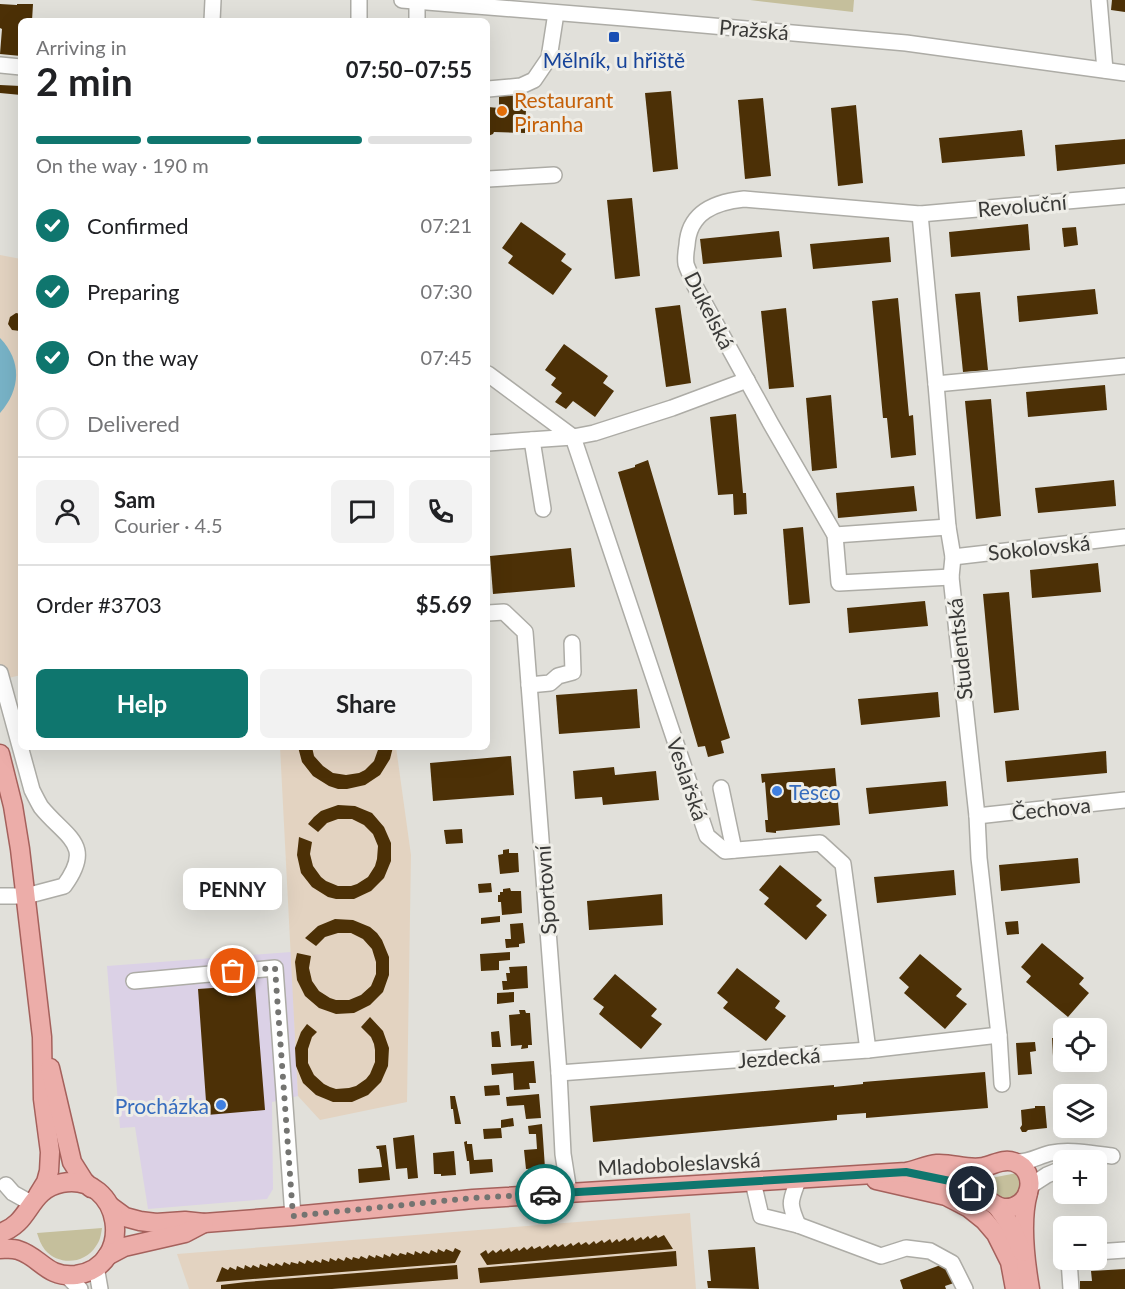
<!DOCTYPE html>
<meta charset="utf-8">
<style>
:root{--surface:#fff;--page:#f2f2f2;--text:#202124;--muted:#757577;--line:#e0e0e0;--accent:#0f766e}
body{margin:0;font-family:Lato,sans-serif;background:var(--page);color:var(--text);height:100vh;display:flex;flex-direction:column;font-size:22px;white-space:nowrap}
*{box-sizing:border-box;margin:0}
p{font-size:20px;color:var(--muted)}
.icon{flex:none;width:33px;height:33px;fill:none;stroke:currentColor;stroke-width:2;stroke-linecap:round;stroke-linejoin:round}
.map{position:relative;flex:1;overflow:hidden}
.sheet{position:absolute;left:18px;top:18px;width:472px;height:732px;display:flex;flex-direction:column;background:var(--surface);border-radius:9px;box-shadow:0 6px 24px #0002}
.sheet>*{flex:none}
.tools{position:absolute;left:1053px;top:1018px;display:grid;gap:12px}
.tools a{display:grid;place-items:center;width:54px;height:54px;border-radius:9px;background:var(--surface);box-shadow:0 6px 24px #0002;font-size:30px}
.pin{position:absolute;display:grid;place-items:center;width:51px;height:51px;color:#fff;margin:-26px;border:3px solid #fff;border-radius:50%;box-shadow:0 2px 6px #0007}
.courier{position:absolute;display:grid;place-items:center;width:60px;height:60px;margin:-30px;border:4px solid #0f766e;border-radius:50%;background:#fff;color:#222;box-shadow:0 2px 8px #0007}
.bubble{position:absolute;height:42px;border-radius:9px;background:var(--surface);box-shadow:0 6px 24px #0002;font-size:20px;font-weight:700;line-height:42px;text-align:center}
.overview em{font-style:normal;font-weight:700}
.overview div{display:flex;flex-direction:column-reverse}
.overview{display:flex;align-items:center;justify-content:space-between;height:102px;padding:0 18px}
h1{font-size:39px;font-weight:700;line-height:45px}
.bar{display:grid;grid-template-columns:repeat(4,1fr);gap:9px 6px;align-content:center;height:72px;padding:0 18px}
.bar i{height:8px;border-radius:4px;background:var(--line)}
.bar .active{background:var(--accent)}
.bar p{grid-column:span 4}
.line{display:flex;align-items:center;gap:15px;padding:0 18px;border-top:2px solid var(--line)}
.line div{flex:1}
.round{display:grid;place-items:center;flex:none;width:63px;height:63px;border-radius:9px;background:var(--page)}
ol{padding:0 18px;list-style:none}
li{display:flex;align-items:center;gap:18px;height:66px}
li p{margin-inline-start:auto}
li .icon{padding:6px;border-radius:50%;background:var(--accent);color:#fff;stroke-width:4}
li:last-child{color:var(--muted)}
li i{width:33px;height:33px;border:3px solid var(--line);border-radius:50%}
.button{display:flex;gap:12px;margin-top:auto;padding:12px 18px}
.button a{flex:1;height:69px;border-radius:9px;background:var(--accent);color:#fff;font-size:24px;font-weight:700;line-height:69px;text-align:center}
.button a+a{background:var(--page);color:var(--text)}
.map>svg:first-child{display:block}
.commercial{fill:#dbd1e6}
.industrial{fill:#e3d3c1}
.green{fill:#c5bf9c}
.water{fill:#78b3c7}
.building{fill:#4c3006}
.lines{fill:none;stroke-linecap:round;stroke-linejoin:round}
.minor-casing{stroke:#adaca6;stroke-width:18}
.major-casing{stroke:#a5615c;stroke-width:21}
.minor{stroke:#fff;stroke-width:15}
.major{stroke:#ecada9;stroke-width:18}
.done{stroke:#747471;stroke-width:6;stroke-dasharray:0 10.8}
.route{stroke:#0f766e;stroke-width:8}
.transit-dot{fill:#1a4fb4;stroke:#eeede7;stroke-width:2}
.food-dot{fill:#e8710a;stroke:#eeede7;stroke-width:2}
.shop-dot{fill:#3f7fe0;stroke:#eeede7;stroke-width:2}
.labels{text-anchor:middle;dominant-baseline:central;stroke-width:6;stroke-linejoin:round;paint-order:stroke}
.street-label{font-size:21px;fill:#3a3a38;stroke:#eeede7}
.transit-label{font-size:21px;fill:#164399;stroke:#eeede7}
.food-label{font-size:21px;fill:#c56008;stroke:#eeede7;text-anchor:start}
.shop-label{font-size:21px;fill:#366cbe;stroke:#eeede7;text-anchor:start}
</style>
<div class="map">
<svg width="1125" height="1289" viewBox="0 0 1125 1289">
<rect width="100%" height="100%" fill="#e1e0da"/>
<!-- commercial -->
<polygon class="commercial" points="291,952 298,1096 272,1102 273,1189 267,1199 148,1209 135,1127 120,1128 107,966"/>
<!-- industrial -->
<g class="industrial">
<polygon points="0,255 21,259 21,675 0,680"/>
<polygon points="280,747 396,747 411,855 407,1102 320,1120 298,1096"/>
<polygon points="690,1213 696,1289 189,1289 177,1254"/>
</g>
<!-- green -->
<g class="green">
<polygon points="750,0 854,0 853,12"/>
<path d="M1017,1173C1035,1201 985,1211 991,1178Z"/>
<path d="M102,1228C101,1235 100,1241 96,1246C85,1264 59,1266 45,1250C41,1245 39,1239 37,1233Z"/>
</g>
<!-- water -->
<path class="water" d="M0,338C22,361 21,389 0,413Z"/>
<!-- building -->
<g class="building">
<polygon points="1112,0 1125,0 1125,12 1111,10"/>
<polygon points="0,4 17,5 17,4 33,4 32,21 21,21 21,56 0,54 2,29 0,28"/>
<polygon points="0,85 21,86 21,95 0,93"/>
<polygon points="671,91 678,169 653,172 645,93"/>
<polygon points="499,95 517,96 516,109 526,109 525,133 494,132 493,134 488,136 488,107 499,108"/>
<polygon points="763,98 771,176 745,179 738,100"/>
<polygon points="856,105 863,183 838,186 831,108"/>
<polygon points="1022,130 1025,156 942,163 939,138"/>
<polygon points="1125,139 1125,164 1057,171 1055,145"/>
<polygon points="632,198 640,276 615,279 607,200"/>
<polygon points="521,222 566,254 561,261 572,269 553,295 508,263 513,256 502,248"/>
<polygon points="1028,224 1030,250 951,257 949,232"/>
<polygon points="1076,227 1078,245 1064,247 1062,228"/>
<polygon points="779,231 782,257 703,264 700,239"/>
<polygon points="889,237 891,262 813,269 810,244"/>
<polygon points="1095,289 1098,314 1019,322 1017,296"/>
<polygon points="980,292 988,370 963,372 955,294"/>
<polygon points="898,298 909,416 913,415 916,455 891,458 887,418 883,418 872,301"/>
<polygon points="680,305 691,383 666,387 655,308"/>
<polygon points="786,308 794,387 769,389 761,311"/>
<polygon points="16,313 21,314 21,331 20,331 12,330 8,324 10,317"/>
<polygon points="564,344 608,376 603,383 614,391 595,417 573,401 566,409 555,402 562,393 551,385 556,378 545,370"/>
<polygon points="1105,385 1107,410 1028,417 1026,392"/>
<polygon points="831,395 837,468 812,471 806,398"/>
<polygon points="991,399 1001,516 976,519 965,401"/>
<polygon points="736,414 743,493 746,493 747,514 734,515 733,494 718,495 710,417"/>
<polygon points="648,460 730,738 721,741 724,753 708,757 705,746 698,747 618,472 635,467 635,465"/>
<polygon points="1114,480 1116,506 1038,513 1035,488"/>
<polygon points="914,486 917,511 838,518 836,493"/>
<polygon points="803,527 810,603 789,605 783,529"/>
<polygon points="571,548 575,587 493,594 490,556"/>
<polygon points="1098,563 1101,592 1032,598 1030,570"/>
<polygon points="1009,592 1019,710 994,713 983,594"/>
<polygon points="925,601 928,626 849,633 847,608"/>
<polygon points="637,689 640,728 559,734 556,695"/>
<polygon points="938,692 940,717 861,725 858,699"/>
<polygon points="298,747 312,747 314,756 323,766 333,773 346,775 359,773 365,770 374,761 379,747 393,747 390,759 380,775 365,785 347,789 338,789 329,786 313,776 302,762"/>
<polygon points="1106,751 1107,773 1007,782 1005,761"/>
<polygon points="511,756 514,795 433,801 430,763"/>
<polygon points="614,767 615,775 656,771 659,800 603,805 602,797 575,799 573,771"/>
<polygon points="835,768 840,825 776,831 776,833 766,832 765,820 768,820 765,782 762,783 761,774"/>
<polygon points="946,781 948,806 869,814 866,788"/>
<polygon points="338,805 355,806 372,813 384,827 391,843 391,861 384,878 371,891 354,899 336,899 328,897 312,887 301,873 297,855 299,837 312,842 310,854 313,866 321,877 326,881 338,886 351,886 357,884 368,877 375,866 377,859 378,846 373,834 364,825 352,819 338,819 327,823 318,832 308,824 314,817 321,811"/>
<polygon points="462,829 463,843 446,844 444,830"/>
<polygon points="509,849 509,853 518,853 519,872 500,874 498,855 503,854 503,850"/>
<polygon points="1078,858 1080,883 1001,891 999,865"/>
<polygon points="780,865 822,900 816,906 827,915 806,940 764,904 769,898 759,890"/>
<polygon points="954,870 956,895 877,903 874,877"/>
<polygon points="491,883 492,892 479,893 478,884"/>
<polygon points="510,888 511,891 521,891 522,913 502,915 501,902 498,902 498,895 500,895 500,892 503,892 503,889"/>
<polygon points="662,894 663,925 589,930 587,901"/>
<polygon points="500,916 500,922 481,924 481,918"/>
<polygon points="335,919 353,920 370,927 377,933 382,940 389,957 389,975 383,992 370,1005 354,1013 336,1014 319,1008 305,996 297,980 295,962 297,953 311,956 309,968 312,981 319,991 330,998 336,1000 349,1000 361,995 371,986 376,974 376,962 372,949 363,939 351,933 338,933 325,937 316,946 305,938 318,926"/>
<polygon points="1018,921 1019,934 1007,935 1005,922"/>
<polygon points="523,923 525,943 519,944 519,947 506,948 505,939 511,939 510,924"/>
<polygon points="1042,943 1084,978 1079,984 1089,993 1068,1017 1026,982 1031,976 1021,967"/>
<polygon points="510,952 510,960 499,961 499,970 481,971 480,954"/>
<polygon points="920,954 962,989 956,996 967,1004 945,1029 904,993 909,987 899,978"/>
<polygon points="527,966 528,988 503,990 502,981 507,981 506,973 510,973 509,967"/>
<polygon points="737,968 780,1001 775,1008 786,1016 766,1041 723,1008 728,1002 717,993"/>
<polygon points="254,973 265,1110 207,1115 198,989 240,986 239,974"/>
<polygon points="615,974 657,1009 651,1016 662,1024 641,1049 599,1014 604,1007 593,999"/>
<polygon points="514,992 514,1002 497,1004 497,993"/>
<polygon points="519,1010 525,1010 526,1013 530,1013 532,1045 528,1045 528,1048 521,1049 522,1045 511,1046 509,1015 520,1014"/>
<polygon points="370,1017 383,1031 389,1048 388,1066 381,1082 368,1095 352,1102 333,1102 316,1095 303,1083 296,1066 295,1048 301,1032 307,1024 317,1032 312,1037 308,1049 308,1063 314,1075 324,1084 330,1087 336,1089 349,1088 356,1086 366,1079 370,1074 375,1062 375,1050 374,1044 371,1037 361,1027"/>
<polygon points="499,1031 501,1047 492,1047 491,1032"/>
<polygon points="1052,1038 1064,1038 1064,1056 1053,1056"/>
<polygon points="1035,1042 1036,1051 1030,1052 1032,1074 1018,1075 1016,1043"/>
<polygon points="534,1061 536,1083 529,1083 530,1089 514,1090 513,1073 492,1075 491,1064"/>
<polygon points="985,1072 988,1108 866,1118 866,1113 837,1115 837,1120 593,1142 590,1106 834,1085 834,1087 863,1084 863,1082"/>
<polygon points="499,1085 500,1095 485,1096 484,1086"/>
<polygon points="539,1094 541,1118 526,1119 524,1105 507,1106 506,1097"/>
<polygon points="450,1096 455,1096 461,1124 455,1124 453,1109 451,1109"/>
<polygon points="1035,1106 1045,1106 1047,1128 1028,1130 1026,1132 1022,1132 1020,1128 1022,1125 1021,1110 1035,1108"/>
<polygon points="513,1118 514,1126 501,1128 501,1120"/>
<polygon points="542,1124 545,1168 526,1169 524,1150 537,1149 536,1134 529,1134 528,1126"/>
<polygon points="501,1128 502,1138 484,1139 483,1129"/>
<polygon points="414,1135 418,1178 408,1179 407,1168 396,1169 393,1138"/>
<polygon points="467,1141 467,1144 472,1144 474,1160 492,1159 493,1172 470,1174 469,1161 467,1161 464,1142"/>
<polygon points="386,1145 390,1180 359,1183 358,1169 382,1167 379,1149 377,1149 376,1146"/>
<polygon points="454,1151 456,1175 441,1176 441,1174 434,1174 433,1153"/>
<polygon points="656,1235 658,1238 664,1235 673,1249 487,1265 480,1254 486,1250 488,1254 493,1250 496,1253 501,1249 503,1252 509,1248 511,1252 517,1248 519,1251 524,1247 527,1250 532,1246 534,1249 540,1246 542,1249 548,1245 550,1248 555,1244 558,1247 563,1244 565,1247 571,1243 573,1246 579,1242 581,1245 586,1242 589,1245 594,1241 596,1244 602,1240 604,1243 610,1239 612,1243 617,1239 619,1242 625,1238 627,1241 633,1237 635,1241 641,1237 643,1240 648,1236 650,1239"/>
<polygon points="755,1247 759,1289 708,1288 707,1281 711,1281 708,1250"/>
<polygon points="455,1248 461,1251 455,1263 216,1282 222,1267 228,1270 230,1267 236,1270 237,1266 244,1269 245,1265 251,1268 253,1265 259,1268 260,1264 267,1267 268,1263 274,1266 276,1263 282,1266 284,1262 290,1265 291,1262 298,1264 299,1261 305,1264 307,1260 313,1263 315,1260 321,1263 322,1259 329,1262 330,1258 336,1261 338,1258 344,1261 346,1257 352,1260 353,1257 359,1259 361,1256 367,1259 369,1255 375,1258 376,1255 383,1258 384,1254 390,1257 392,1253 398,1256 400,1253 406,1255 407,1252 414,1255 415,1251 421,1254 423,1251 429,1254 431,1250 437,1253 438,1249 444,1252 446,1249 453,1252"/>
<polygon points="676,1251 677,1266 480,1283 478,1268"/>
<polygon points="946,1263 954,1283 945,1286 946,1289 903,1289 900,1280"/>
<polygon points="457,1265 458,1279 332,1289 221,1289 221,1285 246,1282"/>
<polygon points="1125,1269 1125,1289 1080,1289 1080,1281 1092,1281 1091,1271"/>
</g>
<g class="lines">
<!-- minor casing -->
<g class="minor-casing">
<g id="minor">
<polyline points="402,0 624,18 906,43 1125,73"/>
<polyline points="1099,0 1105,70"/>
<polyline points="417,1 417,21"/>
<polyline points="212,21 213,0"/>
<polyline points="359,21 359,0"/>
<polyline points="0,65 21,67"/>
<polyline points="488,89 521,86 534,80 549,58 556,13"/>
<polyline points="488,179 554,175"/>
<polyline points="920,214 936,384 948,527 953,557 951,577 977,816 979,858 999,1035 1002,1084"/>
<polyline points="488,374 573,437"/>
<polyline points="936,384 1125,366"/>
<polyline points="573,437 707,836 725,851 820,843 843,864 868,1050"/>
<polyline points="532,440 543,509"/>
<polyline points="488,443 573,437 594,433 672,408 747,380"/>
<polyline points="835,535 948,527"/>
<polyline points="953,557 1125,537"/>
<path d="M951,577L839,583L835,535L771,424L695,286C693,279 688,271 686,264C685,258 686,251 687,245C689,212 715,202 744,199L920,214L1125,196"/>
<polyline points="488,613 504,612 525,632 559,1073 563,1154 569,1192"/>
<path d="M0,673L32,790C35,796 38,802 41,807C66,838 95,844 64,886L26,896H0"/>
<polyline points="529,685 550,683 558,676 573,672 572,643"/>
<polyline points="721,788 734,850"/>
<polyline points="977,816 1125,800"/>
<polyline points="134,981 275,968 293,1216"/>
<polyline points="559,1073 868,1050 999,1035"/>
<path d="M1015,1162C1029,1163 1038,1156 1051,1153C1071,1149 1092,1154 1112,1156"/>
<polyline points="753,1182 761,1216 798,1225 881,1256 906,1248 930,1251 952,1263 965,1289"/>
<polyline points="6,1185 13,1193 31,1203"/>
<polyline points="1030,1186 1047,1175 1064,1168"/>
<path d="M798,1225C788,1202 790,1202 799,1178"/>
<polyline points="1096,1252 1125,1250"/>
<polyline points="1069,1260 1071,1289"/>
<polyline points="98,1265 97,1272 100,1289"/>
<polyline points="66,1275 80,1289"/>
</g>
</g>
<!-- major casing -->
<g class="major-casing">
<g id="major">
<polyline points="0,754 13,806 20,849 42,1037 43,1099 50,1152 49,1171 46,1182 38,1195"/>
<polyline points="50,1068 72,1162 84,1181 91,1188"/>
<polyline points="876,1180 946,1196 969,1208 984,1220 996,1234 1010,1262 1015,1289"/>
<path d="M1028,1193C1020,1222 1025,1260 1030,1289"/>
<path d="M110,1206L125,1217L140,1221L156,1223L185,1221L204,1223L293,1216L473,1199L906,1172C916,1170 927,1165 937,1164C953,1163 967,1170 983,1167C994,1165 1003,1158 1014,1162C1040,1171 1031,1210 1004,1208C992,1207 984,1194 973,1189C952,1179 928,1177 906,1172"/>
<polyline points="997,1206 1011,1226 1022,1252"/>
<path d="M0,1233C32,1223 27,1190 62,1183C122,1172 137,1266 76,1275C46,1278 41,1257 18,1250C12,1248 6,1249 0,1249"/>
<polyline points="107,1256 124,1247 185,1233 204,1223"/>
</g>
</g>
<!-- minor -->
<use href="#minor" class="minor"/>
<!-- major -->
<use href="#major" class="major"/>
</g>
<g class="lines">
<!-- done -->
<polyline class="done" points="233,971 275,968 293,1216 473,1198 545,1194"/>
<!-- route -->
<polyline class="route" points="545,1194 906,1172 950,1181 972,1189"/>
</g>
<!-- markers -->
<rect class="transit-dot" x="608" y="31" width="12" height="12" rx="3"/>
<circle class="food-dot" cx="502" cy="111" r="6"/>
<g class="shop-dot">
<circle cx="777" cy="791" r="6"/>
<circle cx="221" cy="1105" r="6"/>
</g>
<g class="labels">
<!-- street labels -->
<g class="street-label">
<text transform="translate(754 29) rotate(5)">Pražská</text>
<text transform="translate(1022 205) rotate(-5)">Revoluční</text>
<text transform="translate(710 310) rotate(63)">Dukelská</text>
<text transform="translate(1039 547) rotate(-6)">Sokolovská</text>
<text transform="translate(959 649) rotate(-96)">Studentská</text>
<text transform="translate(688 779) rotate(71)">Veslařská</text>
<text transform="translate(1051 808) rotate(-6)">Čechova</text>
<text transform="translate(545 890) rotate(-94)">Sportovní</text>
<text transform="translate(779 1057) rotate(-4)">Jezdecká</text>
<text transform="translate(679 1163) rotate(-3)">Mladoboleslavská</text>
</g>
<!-- transit labels -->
<g class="transit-label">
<text x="614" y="59">Mělník, u hřiště</text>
</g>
<!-- food labels -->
<g class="food-label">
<text x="514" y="99">Restaurant<tspan x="514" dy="24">Piranha</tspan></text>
</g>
<!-- shop labels -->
<g class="shop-label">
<text x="789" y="791">Tesco</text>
<text x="209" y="1105" text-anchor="end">Procházka</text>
</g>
</g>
</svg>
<div class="tools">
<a><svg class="icon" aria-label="locate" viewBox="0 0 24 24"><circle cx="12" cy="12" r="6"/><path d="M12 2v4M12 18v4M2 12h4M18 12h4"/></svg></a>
<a><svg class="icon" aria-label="layers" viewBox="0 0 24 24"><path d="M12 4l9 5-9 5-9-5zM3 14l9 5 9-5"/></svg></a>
<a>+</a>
<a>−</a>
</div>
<div class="pin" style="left:233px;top:971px;background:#ea580c"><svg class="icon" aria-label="bag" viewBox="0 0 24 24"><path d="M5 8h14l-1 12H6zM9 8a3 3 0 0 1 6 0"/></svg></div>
<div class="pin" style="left:972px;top:1189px;background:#1f2937"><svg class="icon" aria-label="home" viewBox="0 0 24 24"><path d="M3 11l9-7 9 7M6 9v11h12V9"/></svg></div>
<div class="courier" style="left:545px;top:1194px"><svg class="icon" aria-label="car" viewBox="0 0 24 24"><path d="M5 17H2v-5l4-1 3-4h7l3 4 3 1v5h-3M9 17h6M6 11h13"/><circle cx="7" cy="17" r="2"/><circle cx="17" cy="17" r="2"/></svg></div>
<div class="bubble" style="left:183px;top:868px;width:99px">PENNY</div>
<section class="sheet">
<div class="overview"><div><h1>2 min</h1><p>Arriving in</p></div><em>07:50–07:55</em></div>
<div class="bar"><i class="active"></i><i class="active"></i><i class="active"></i><i></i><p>On the way · 190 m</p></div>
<ol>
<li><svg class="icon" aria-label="check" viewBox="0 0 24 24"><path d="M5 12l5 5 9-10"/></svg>Confirmed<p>07:21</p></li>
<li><svg class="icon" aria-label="check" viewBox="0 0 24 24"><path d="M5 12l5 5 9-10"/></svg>Preparing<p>07:30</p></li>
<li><svg class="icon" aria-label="check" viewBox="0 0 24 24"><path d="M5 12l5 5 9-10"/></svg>On the way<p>07:45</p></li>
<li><i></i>Delivered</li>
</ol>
<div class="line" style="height:108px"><a class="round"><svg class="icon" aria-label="person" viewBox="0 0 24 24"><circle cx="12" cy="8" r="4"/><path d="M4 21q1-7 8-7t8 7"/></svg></a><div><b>Sam</b><p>Courier · 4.5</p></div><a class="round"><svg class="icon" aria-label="chat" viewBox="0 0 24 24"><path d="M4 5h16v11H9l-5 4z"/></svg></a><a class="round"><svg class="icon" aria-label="phone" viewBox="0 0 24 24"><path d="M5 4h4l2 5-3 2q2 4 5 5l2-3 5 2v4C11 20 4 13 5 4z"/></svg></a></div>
<div class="line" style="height:78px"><div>Order #3703</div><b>$5.69</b></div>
<div class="button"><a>Help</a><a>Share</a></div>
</section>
</div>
